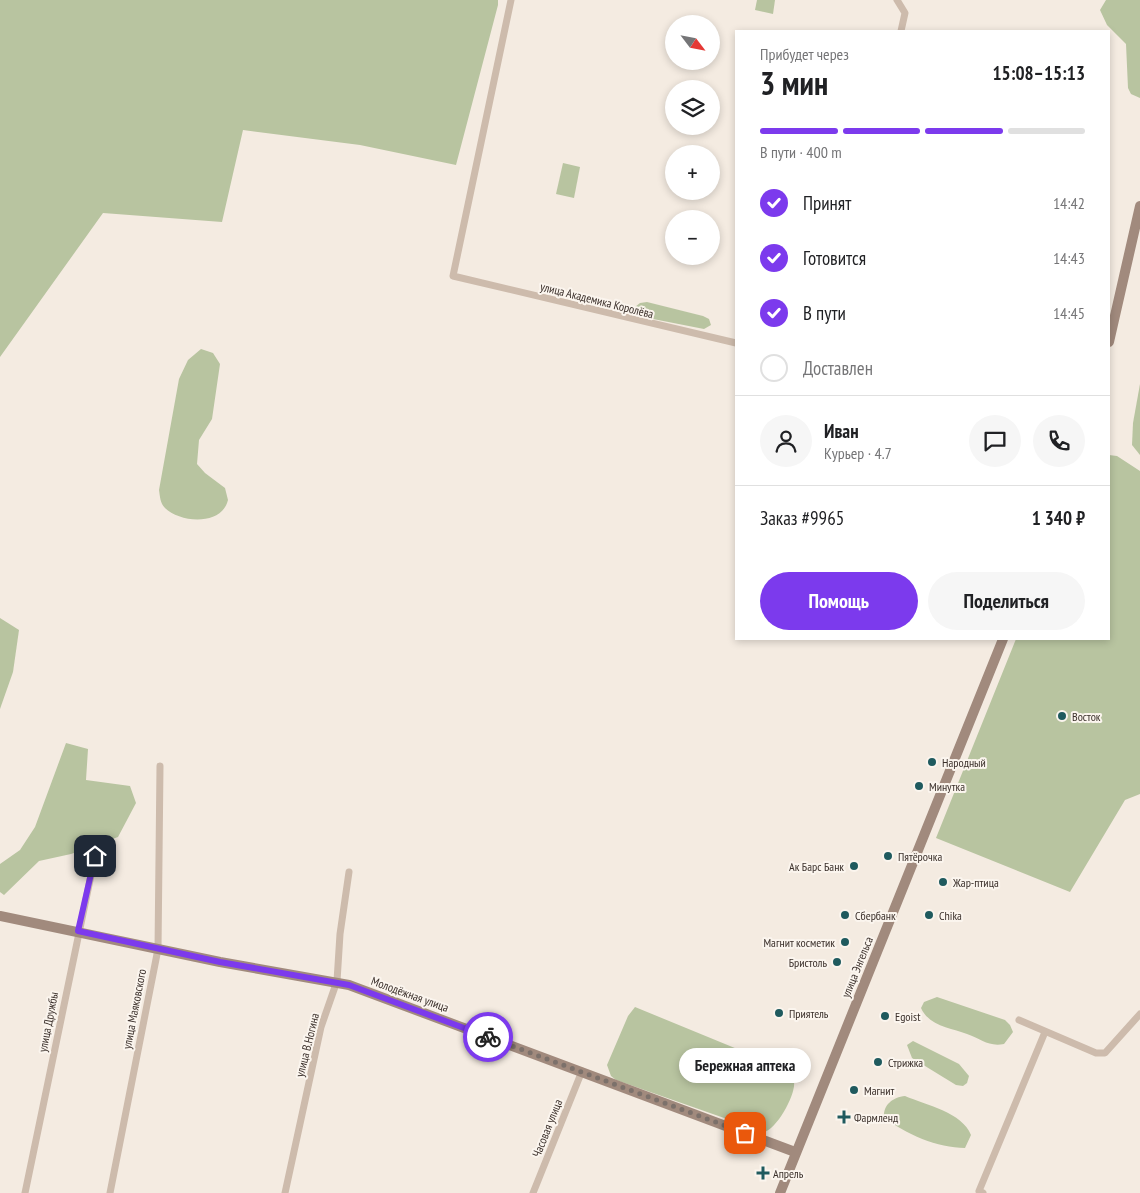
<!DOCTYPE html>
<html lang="ru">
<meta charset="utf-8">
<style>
:root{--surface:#fff;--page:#f6f6f6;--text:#202124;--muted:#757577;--line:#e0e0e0;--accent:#7c3aed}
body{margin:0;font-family:"PT Sans Narrow",sans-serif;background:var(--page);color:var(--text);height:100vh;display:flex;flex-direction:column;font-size:19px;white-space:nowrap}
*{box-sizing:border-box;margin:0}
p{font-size:16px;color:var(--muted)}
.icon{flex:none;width:28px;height:28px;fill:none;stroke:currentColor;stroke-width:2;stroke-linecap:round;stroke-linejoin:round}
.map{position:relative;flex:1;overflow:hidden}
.details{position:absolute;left:735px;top:30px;width:375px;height:610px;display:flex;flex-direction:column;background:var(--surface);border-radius:0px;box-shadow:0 2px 8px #0003}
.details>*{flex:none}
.needle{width:32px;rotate:122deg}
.buttons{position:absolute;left:665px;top:15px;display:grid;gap:10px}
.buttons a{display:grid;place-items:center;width:55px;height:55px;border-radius:50%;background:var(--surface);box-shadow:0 2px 8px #0003;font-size:25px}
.pin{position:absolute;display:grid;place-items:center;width:42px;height:42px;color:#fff;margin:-21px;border-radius:10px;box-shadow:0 2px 8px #0006}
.courier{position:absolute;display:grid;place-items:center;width:50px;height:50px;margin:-25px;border:4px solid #7c3aed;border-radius:50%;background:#fff;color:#222;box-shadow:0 1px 6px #0007}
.bubble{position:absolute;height:35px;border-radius:18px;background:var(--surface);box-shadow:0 2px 8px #0003;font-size:16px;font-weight:700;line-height:35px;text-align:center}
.summary em{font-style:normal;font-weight:700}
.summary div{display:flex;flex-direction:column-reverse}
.summary{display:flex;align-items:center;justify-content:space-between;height:85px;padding:0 25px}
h1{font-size:32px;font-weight:700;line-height:38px}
.bar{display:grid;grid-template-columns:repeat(4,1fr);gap:8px 5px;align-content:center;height:60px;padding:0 25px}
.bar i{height:6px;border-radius:4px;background:var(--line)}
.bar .current{background:var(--accent)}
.bar p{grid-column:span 4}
.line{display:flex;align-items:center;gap:12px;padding:0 25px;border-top:1px solid var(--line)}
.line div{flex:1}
.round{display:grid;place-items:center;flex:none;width:52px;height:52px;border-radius:26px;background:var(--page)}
ol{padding:0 25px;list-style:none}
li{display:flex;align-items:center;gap:15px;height:55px}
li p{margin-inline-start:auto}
li .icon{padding:5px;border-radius:50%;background:var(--accent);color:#fff;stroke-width:4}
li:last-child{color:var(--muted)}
li i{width:28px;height:28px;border:2px solid var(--line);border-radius:50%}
.action{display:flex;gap:10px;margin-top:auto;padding:10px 25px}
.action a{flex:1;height:58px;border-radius:30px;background:var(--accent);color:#fff;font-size:20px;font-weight:700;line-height:58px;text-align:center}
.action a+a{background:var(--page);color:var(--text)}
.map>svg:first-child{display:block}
.green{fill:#b8c4a0}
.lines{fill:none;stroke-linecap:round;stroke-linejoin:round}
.street{stroke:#cdbbac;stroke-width:7}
.secondary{stroke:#a18a7d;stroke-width:10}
.done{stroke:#7c716b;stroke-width:5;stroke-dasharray:0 9}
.route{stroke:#7c3aed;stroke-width:6}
.poi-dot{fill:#1f5a5e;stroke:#fbf5ee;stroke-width:2}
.labels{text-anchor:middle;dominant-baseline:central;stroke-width:4;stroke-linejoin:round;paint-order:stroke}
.street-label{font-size:12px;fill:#3b302b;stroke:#fbf5ee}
.poi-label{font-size:12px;fill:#3b302b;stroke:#fbf5ee;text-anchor:start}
</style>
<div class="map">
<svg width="1140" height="1193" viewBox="0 0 1140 1193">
<rect width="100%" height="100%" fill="#f4ebe1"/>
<!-- green -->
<g class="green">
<polygon points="0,0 498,0 498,5 456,165 360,145 243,130 222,222 103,213 0,357"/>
<polygon points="757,0 775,0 773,14 755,10"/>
<polygon points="1106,0 1140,0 1140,98 1131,94 1128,88 1126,44 1107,25 1100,10"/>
<polygon points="563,163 580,167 574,198 556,194"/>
<polygon points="647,302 703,316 709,319 711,325 704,329 643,317 637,314 635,307 640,303"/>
<path d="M201,349L213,353L220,364L212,419L199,440L197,464L205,473L225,488L228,500C222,526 180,523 165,508C160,503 160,496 159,490L179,379L188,360Z"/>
<polygon points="1140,384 1140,455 1132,445 1133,423"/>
<polygon points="1109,455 1117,456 1140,471 1140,794 1125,800 1070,892 936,838 1016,639 1109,639"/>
<polygon points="0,618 19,630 13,672 0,709"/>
<polygon points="66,743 88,749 86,780 130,786 136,803 118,837 71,854 39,861 4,895 0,892 0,864 20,850 35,827"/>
<path d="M937,997L1005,1020L1010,1025L1013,1032L1004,1044C988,1047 982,1039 967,1034C951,1028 929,1026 921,1008L924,1002Z"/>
<path d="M635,1007L781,1067C786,1071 793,1075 794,1082C796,1094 777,1129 764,1132L616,1080L611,1076L607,1065L628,1016Z"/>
<polygon points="913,1041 959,1064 969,1076 967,1083 963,1086 956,1085 912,1058 907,1045"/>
<path d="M905,1096C926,1105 962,1112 971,1135L965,1148C938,1148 905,1134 884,1117C883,1105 893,1097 905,1096Z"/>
</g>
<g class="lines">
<!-- street -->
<g class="street">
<polyline points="511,0 453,276 736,343"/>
<polyline points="897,0 905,13 901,31"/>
<polyline points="1019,1020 1096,1053 1105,1053 1140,1014"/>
<polyline points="25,1193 95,856"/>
<polyline points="110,1193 158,949 160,766"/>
<polyline points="285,1193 321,1027 337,981 340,934 349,872"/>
<polyline points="533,1193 582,1071"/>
<polyline points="983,1193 979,1191 1045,1032"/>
</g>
<!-- secondary -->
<g class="secondary">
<polyline points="1109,342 1140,206"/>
<polyline points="0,916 220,962 349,985 795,1152"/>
<polyline points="780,1193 1003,639"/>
</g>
</g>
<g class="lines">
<!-- done -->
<polyline class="done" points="488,1037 745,1133"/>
<!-- route -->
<polyline class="route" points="95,856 78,931 220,962 349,985 488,1037"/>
</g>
<!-- markers -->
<g class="poi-dot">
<circle cx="1062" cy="716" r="5"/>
<circle cx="932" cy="762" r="5"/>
<circle cx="919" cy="786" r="5"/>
<circle cx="888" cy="856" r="5"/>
<circle cx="854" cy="866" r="5"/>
<circle cx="943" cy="882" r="5"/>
<circle cx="845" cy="915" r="5"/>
<circle cx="929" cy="915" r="5"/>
<circle cx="845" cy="942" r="5"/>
<circle cx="837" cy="962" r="5"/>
<circle cx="779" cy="1013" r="5"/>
<circle cx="885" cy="1016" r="5"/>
<circle cx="878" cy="1062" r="5"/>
<circle cx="854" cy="1090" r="5"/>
<path d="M841.5 1109.5h5v5h5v5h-5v5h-5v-5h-5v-5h5z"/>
<path d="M760.5 1165.5h5v5h5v5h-5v5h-5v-5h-5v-5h5z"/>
</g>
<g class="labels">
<!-- street labels -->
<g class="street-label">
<text transform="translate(597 300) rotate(14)">улица Академика Королёва</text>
<text transform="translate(857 967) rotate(-68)">улица Энгельса</text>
<text transform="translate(410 994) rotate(20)">Молодёжная улица</text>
<text transform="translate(134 1009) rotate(-79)">улица Маяковского</text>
<text transform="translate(48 1022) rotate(-79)">улица Дружбы</text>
<text transform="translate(307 1045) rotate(-76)">улица В.Ногина</text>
<text transform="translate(547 1128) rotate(-68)">Часовая улица</text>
</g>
<!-- poi labels -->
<g class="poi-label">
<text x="1072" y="716">Восток</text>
<text x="942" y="762">Народный</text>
<text x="929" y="786">Минутка</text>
<text x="898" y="856">Пятёрочка</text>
<text x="844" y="866" text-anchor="end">Ак Барс Банк</text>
<text x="953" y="882">Жар-птица</text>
<text x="855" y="915">Сбербанк</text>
<text x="939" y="915">Chika</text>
<text x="835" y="942" text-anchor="end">Магнит косметик</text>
<text x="827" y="962" text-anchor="end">Бристоль</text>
<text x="789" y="1013">Приятель</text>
<text x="895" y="1016">Egoist</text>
<text x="888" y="1062">Стрижка</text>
<text x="864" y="1090">Магнит</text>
<text x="854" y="1117">Фармленд</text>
<text x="773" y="1173">Апрель</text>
</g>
</g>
</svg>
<div class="buttons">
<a><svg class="needle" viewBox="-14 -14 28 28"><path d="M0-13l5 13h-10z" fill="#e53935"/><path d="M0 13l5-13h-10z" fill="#757577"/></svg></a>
<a><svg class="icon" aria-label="layers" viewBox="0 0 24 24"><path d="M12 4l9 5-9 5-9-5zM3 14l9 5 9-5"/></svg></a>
<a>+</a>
<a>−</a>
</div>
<div class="pin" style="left:745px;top:1133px;background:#ea580c"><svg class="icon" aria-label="bag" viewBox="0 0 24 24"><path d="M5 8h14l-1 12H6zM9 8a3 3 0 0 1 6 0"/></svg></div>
<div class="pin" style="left:95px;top:856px;background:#1f2937"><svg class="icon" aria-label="home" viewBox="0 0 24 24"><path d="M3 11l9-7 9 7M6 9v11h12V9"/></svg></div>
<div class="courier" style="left:488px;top:1037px"><svg class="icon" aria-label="bike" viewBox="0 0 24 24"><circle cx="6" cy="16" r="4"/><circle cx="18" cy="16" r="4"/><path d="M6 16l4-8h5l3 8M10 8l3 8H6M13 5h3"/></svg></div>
<div class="bubble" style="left:679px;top:1048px;width:132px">Бережная аптека</div>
<section class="details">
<div class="summary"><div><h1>3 мин</h1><p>Прибудет через</p></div><em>15:08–15:13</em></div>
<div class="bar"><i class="current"></i><i class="current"></i><i class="current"></i><i></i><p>В пути · 400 m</p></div>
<ol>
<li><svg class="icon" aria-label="check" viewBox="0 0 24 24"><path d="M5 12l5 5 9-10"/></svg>Принят<p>14:42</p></li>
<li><svg class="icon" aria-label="check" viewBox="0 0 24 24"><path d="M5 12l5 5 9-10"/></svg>Готовится<p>14:43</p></li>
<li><svg class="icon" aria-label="check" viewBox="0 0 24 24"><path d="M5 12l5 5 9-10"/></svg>В пути<p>14:45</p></li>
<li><i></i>Доставлен</li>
</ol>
<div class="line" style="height:90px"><a class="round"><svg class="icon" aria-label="person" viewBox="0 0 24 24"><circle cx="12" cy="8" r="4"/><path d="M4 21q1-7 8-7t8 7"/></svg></a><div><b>Иван</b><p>Курьер · 4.7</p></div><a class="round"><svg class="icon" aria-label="chat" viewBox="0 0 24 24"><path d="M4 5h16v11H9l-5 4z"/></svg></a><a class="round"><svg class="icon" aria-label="phone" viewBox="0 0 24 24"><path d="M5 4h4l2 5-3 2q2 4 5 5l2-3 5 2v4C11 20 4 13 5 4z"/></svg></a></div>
<div class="line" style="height:65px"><div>Заказ #9965</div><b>1 340 ₽</b></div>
<div class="action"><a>Помощь</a><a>Поделиться</a></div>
</section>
</div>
